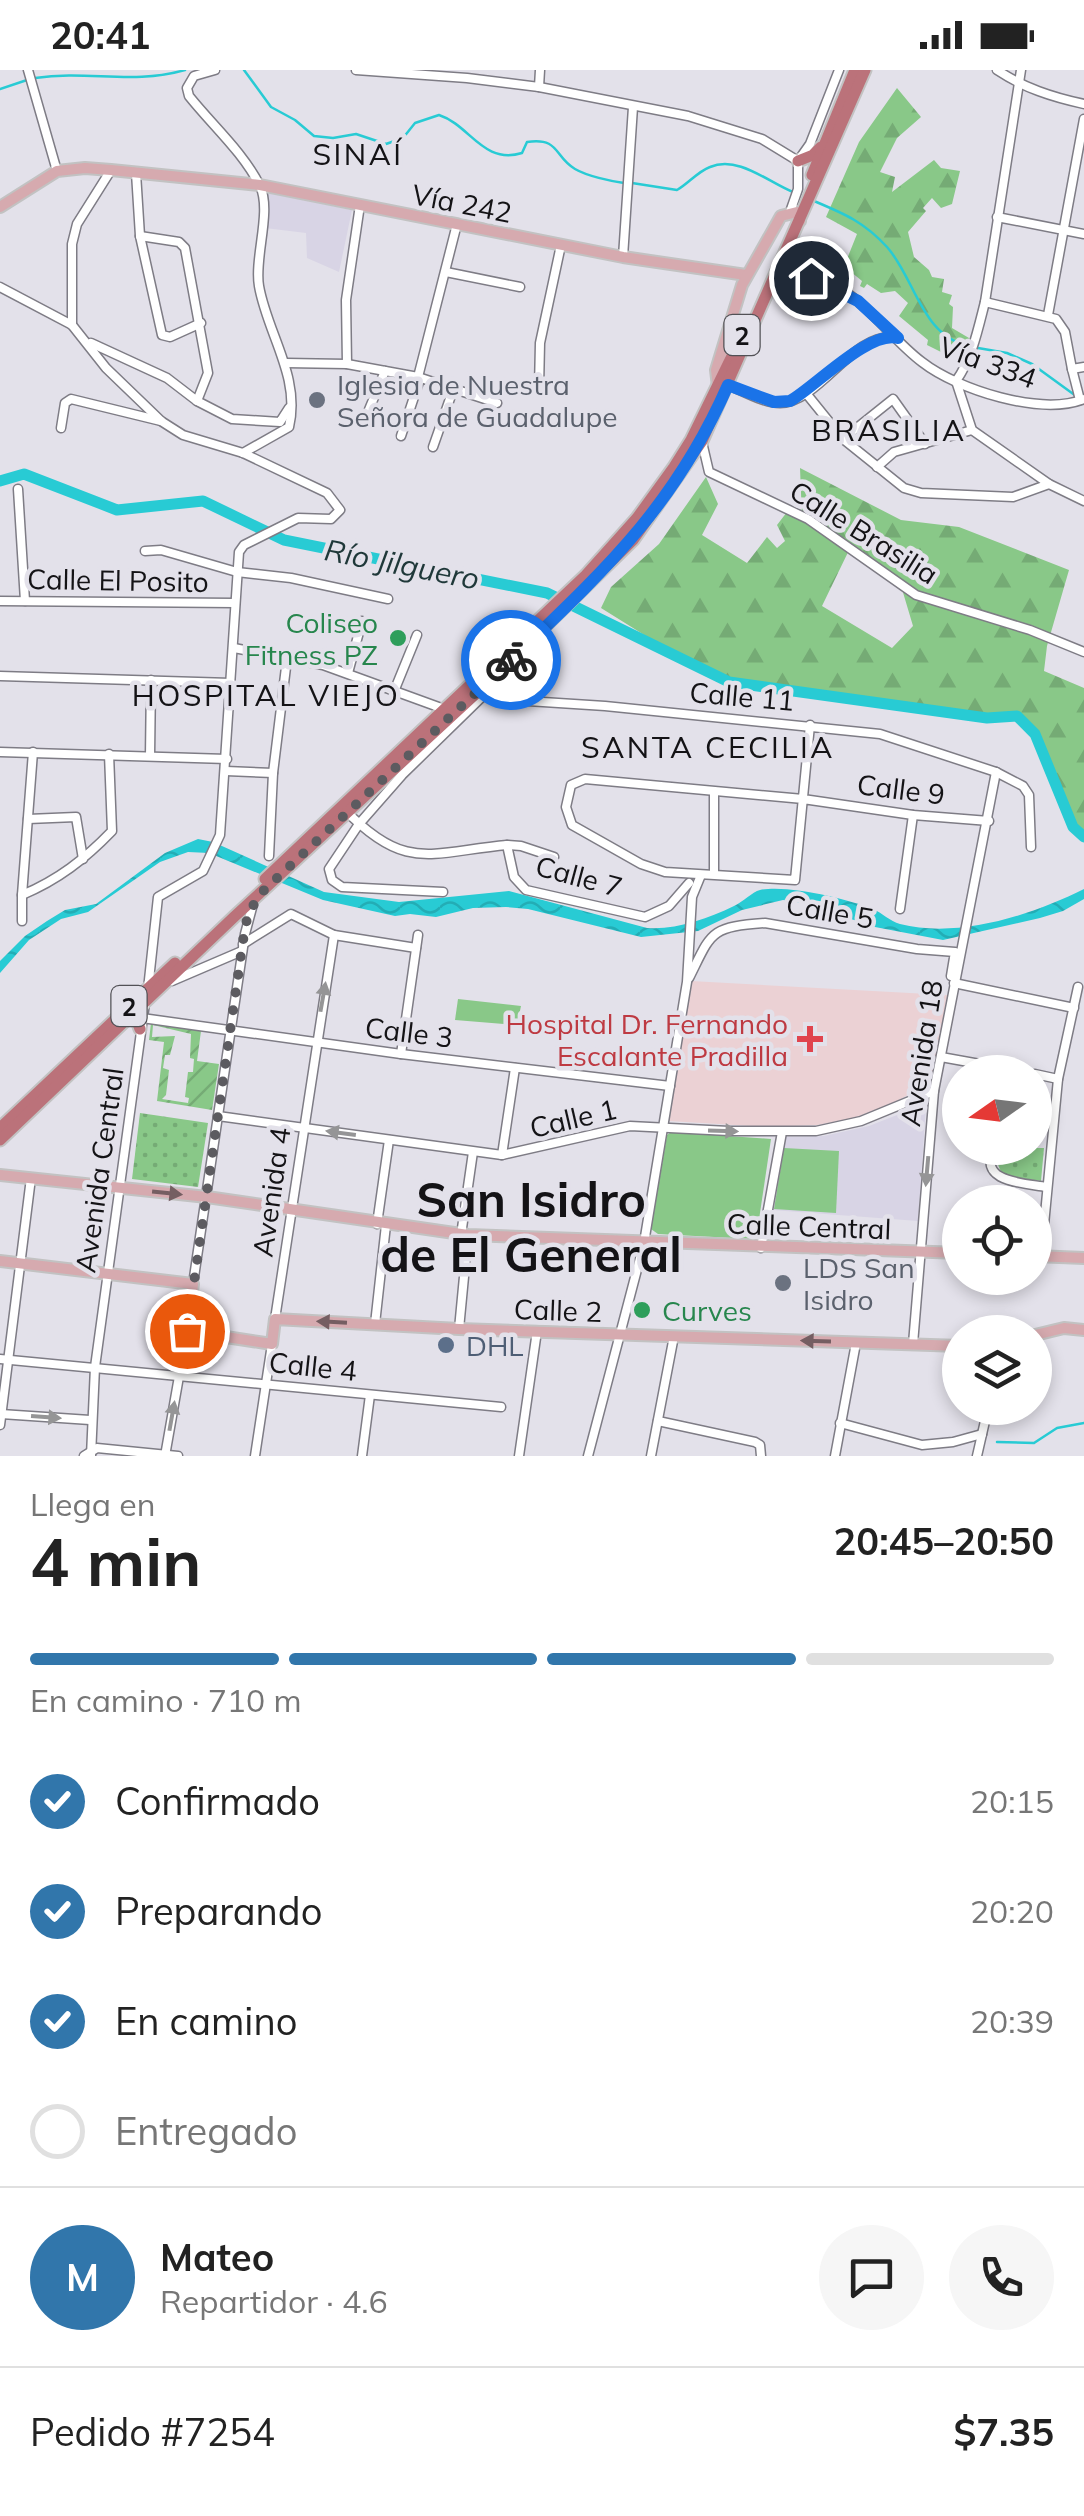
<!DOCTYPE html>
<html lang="es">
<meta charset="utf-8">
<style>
:root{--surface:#fff;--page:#f6f6f6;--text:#222;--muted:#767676;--line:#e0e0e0;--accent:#3176ab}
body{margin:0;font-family:Mulish,sans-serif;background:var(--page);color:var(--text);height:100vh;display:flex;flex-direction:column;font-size:38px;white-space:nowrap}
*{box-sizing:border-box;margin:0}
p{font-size:32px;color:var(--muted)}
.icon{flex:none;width:55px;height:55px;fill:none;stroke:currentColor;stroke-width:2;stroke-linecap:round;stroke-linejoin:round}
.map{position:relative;height:1386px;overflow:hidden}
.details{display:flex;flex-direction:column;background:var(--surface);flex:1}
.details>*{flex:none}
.needle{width:65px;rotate:256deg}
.controls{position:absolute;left:942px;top:985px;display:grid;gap:20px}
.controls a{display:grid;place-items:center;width:110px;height:110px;border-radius:50%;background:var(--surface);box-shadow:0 5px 15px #0003;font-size:50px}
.pin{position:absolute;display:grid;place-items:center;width:85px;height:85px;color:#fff;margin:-42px;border:5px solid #fff;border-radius:50%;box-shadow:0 2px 10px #0007}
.courier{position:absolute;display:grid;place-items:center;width:100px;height:100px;margin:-50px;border:8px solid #1a73e8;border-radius:50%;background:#fff;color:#222;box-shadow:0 2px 12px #0007}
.head em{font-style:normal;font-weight:700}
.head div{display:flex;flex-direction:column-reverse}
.head{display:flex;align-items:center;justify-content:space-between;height:170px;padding:0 30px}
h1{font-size:65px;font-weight:700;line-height:75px}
.bar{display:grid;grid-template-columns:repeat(4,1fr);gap:15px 10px;align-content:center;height:120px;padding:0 30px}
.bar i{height:12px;border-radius:8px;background:var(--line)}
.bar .on{background:var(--accent)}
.bar p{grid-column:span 4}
.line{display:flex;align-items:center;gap:25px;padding:0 30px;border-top:2px solid var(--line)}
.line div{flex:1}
.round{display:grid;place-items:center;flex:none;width:105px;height:105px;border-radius:52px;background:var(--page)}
ol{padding:0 30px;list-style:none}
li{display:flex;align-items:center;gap:30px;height:110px}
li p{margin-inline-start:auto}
li .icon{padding:10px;border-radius:50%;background:var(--accent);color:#fff;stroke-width:4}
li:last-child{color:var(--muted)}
li i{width:55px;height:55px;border:5px solid var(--line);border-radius:50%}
.status{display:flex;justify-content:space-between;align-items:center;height:70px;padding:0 50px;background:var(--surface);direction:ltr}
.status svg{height:28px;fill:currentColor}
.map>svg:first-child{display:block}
.built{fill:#d8d4e5}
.medical{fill:#ebd1d4}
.grass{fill:#89c888}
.forest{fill:url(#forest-firs);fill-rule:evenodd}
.park{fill:url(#park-dots)}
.garden{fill:url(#garden-furrows);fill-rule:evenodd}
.water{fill:url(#water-waves)}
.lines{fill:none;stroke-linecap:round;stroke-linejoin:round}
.stream{stroke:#28cbd4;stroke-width:2.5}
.river{stroke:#28cbd4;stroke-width:11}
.minor-casing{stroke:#7e7c85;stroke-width:11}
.major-casing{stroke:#c2c2c2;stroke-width:14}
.highway-casing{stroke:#c2c2c2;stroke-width:15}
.minor{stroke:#fff;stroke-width:8}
.major{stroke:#d6aaaf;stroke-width:10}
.highway{stroke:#bb727a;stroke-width:11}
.oneway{fill:#959596}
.oneway2{fill:#755e62}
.done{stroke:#5c5b60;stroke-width:10;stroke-dasharray:0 18}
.route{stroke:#1a73e8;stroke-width:12}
.worship-dot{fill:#6b7280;stroke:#e3e1ea;stroke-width:4}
.leisure-dot{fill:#2e9e5b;stroke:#e3e1ea;stroke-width:4}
.health-dot{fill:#e0444e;stroke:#e3e1ea;stroke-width:4}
.service-dot{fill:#5c6f8a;stroke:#e3e1ea;stroke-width:4}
.labels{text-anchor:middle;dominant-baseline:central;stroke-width:9;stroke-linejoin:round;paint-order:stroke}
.shield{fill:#e3e1ea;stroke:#525156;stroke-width:2.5}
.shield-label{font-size:25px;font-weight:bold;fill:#141316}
.street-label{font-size:28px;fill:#141316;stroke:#e3e1ea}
.worship-label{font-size:28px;fill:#5b616d;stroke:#e3e1ea;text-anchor:start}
.leisure-label{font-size:28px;fill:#27864d;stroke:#e3e1ea;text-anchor:end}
.health-label{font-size:28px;fill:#be3a42;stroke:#e3e1ea;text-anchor:end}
.service-label{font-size:28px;fill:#4e5e75;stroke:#e3e1ea;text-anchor:start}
.neighbourhood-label{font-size:30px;letter-spacing:2.5px;fill:#141316;stroke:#e3e1ea}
.water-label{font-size:30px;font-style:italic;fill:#1f3839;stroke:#e3e1ea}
.town-label{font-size:48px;font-weight:bold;fill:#141316;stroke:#e3e1ea}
</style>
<div class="status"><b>20:41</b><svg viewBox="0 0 49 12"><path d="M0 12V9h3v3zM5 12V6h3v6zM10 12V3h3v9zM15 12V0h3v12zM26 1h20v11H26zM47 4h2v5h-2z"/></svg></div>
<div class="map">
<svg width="1084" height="1386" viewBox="0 0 1084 1386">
<defs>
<pattern id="forest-firs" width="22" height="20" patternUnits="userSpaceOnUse" patternTransform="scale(2.5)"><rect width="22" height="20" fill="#89c888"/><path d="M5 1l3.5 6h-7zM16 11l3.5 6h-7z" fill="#75ab75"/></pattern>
<pattern id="park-dots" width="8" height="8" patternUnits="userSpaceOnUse" patternTransform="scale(2.5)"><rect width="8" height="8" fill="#89c888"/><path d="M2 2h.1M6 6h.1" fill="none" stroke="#75ab75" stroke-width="1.8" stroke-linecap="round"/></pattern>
<pattern id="garden-furrows" width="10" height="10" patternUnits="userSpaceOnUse" patternTransform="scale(2.5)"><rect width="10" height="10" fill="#89c888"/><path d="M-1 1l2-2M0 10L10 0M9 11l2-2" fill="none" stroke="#75ab75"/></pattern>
<pattern id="water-waves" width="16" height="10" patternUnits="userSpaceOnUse" patternTransform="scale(2.5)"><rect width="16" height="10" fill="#28cbd4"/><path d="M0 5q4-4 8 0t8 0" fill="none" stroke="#23adb5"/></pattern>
</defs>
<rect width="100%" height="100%" fill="#e3e1ea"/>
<!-- built -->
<g class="built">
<polygon points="268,123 352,140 339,202 307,188 306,163 265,158"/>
<polygon points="920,1036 926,1037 918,1151 772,1140 785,1067 824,1066 869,1056"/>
</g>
<!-- medical -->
<polygon class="medical" points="691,911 947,925 932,1012 893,1033 854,1048 817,1055 767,1057 669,1051"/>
<!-- grass -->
<g class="grass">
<polygon points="458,929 521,936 517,955 455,950"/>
<polygon points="671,1062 771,1069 757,1163 751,1169 658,1164 651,1159 667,1065"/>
<polygon points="784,1078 839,1081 836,1143 774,1139"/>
</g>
<!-- forest -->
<g class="forest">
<polygon points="897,18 921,47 897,68 880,102 895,107 892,122 934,90 941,98 960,101 952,134 941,138 932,128 923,138 926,141 908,162 914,187 929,200 932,207 944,209 942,222 952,225 949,234 953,237 952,258 969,268 962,282 954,280 948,292 944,292 945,284 927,275 928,270 899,246 908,233 895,221 881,223 867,214 864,218 860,216 862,211 845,197 828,193 829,185 847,189 857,164 826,147 859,72"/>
<path d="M800,398L901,450L959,457L1069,500L1047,576L1044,601L1084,618V767L1078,762L1035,666L1017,646L987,648L729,612L694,596L601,538L611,517L659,474L706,407L718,434L702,465L747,493L767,467L777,478L785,471L777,455L787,442L802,448ZM852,474L899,509L913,556L892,578L822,536Z"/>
</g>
<!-- park -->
<g class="park">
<polygon points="140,1043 208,1053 198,1117 132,1109"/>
<path d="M1003,1078H1044L1041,1111L1004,1106C997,1096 994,1087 1003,1078Z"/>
</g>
<!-- garden -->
<path class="garden" d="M151,953L201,961L197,991L219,994L212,1040L157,1031L164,972L149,970ZM153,955L191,964L190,988L194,989L193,1002H188L185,1027L189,1028L188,1033L162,1029L166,1025L169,1000L163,998L165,985H170L175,966L152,967Z"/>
<!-- water -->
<path class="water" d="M198,769L213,772L324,822L399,832L509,821L647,858C676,860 707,849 734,836C743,832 752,822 760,820C786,814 849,829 873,839C882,843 890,851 900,854C958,869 1032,845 1084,819V829L1063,841L1040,848L943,870L875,857L803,833L783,830L742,840L698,861L641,867L528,839L506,837L473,838L436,847L410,844L395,846L323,830L209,783L188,782L160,792L88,842L61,849L29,870L0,903V891L25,866L47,851L65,840L96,834L165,783Z"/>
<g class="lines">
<!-- stream -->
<g class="stream">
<path d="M244,0L271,37L295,50L314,66L333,68L356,64L386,74L403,68L415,53L439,45C470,55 483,95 522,83L527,72C560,67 554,87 575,99C587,106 610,111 624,113"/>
<path d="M35,8C89,0 132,15 185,0"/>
<polyline points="0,19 27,10"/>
<path d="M632,113L677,120C688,114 697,102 710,97C738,85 768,112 793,122"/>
<path d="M814,131C845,144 864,152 887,177C915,208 922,268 970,276"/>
<polyline points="978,278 1007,283 1032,294 1076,326"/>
<polyline points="997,1372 1034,1373 1057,1358 1084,1353"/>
</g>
<!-- river -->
<polyline class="river" points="0,411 24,404 117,440 203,431 284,470 547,523 729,612 987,648 1017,646 1035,664 1073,757 1084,767"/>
<!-- minor casing -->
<g class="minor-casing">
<g id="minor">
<polyline points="28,0 57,101"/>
<path d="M215,0L194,6L187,18L189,26C212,55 243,82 260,116C272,141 254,188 259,216C267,263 301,307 289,357L243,383"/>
<polyline points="356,0 467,8 539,17 688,46 762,69 798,91"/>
<path d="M997,0C1024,18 1052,27 1084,34"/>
<path d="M1021,0L985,232C978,259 972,289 956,311L972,360L1049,414L1084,431"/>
<polyline points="539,17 540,0"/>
<polyline points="136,103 140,166 162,265 170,267 201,253"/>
<polyline points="790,142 798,119 798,91 810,74 839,0"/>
<polyline points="997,147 1084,164"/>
<polyline points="140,166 179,172 185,178 208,303 197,331"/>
<polyline points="623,187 633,37"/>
<polyline points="446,202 520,217"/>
<path d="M804,207C857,212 883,263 922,292C958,320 1041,346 1084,329"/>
<polyline points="0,217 72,255 106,298 161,351 183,365 243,383 327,423 340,440 331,449 298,448 244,475 239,482 220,765 203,801 158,827 148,919"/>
<polyline points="985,232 1056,249 1065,262 1072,299 1084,297"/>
<polyline points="1048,245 1084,49"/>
<polyline points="72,255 72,174 77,154 111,100"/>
<polyline points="91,273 167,308 197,331 232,349 280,352 289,338"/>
<polyline points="286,293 347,294 418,307 497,333"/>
<polyline points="347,294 346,230 360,135"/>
<polyline points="1072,299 1080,330"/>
<polyline points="418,307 457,154"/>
<path d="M728,315C744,321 763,333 780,333C819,332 852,264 893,267"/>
<polyline points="539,318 540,273 561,175"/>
<polyline points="805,322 843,369 904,418 921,423 1013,427 1049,414"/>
<polyline points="363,354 385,301"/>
<polyline points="61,358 65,333 71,329 161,351"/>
<polyline points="401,366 420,309"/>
<polyline points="843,369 893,329 925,374"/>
<polyline points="702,372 709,402 808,449 916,525 1030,560 1084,582"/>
<polyline points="433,377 453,320"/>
<polyline points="877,397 894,382 972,360"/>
<polyline points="18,419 25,531"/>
<polyline points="145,481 161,480 237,502 291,508 388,529"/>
<polyline points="0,531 235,533"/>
<polyline points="234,578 323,595 444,639"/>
<polyline points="348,603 362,551"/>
<polyline points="0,606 231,613"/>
<polyline points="395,619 417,565"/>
<polyline points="481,619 497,629 605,636 880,664 996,702 1023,716 1029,725 1031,777"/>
<polyline points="810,655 795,810 665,802 641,794 572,755 566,737 571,715 585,709 803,729 913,745 989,751"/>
<polyline points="0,682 227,689"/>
<path d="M33,682L22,825C58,810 85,789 112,761L109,684"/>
<polyline points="150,686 151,610"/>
<polyline points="226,701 273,703"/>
<polyline points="714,722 714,804"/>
<path d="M344,739C406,803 430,782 507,775L521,776L554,787"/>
<polyline points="28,749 76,747 83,789"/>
<polyline points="507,775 514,807 526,820 645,847 669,836 689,813"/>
<polyline points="269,786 273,703 287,589"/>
<polyline points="443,822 342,817 332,810 329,799 359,754 402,705 485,624"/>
<polyline points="900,839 913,745"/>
<polyline points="22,851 22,825"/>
<polyline points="243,874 291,844 334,865 416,878"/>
<path d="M689,908C712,862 709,857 765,853L917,879L955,882L951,906"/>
<polyline points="172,911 242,881"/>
<polyline points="954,913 1074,938"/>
<polyline points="142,948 401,984 670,1016"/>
<polyline points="401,984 418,865"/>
<polyline points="941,987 1024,1002"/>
<polyline points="1035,1004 1058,1009"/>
<polyline points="218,1046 502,1085 630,1056 729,1061 816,1061 861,1051 934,1021"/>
<path d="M995,1078C976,1112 1023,1113 1046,1117"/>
<polyline points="502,1085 515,998"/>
<polyline points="377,1154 389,1070"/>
<polyline points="461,1165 473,1082"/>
<polyline points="761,1178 782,1062"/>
<polyline points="1041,1186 1058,1009 1078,917"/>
<polyline points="193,1214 245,864 253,834"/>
<polyline points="275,1249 334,865"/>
<polyline points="375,1254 386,1155"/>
<polyline points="459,1259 468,1165"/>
<polyline points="913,1274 934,1021 996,702"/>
<polyline points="0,1289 501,1337"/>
<polyline points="1,1344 90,1350"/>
<polyline points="658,1351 755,1372 760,1375 761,1386"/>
<polyline points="840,1353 922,1375 953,1372 982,1364"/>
<polyline points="0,1355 31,1108"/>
<polyline points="84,1386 97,1378 178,1386"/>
<polyline points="91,1386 95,1297 145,933"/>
<polyline points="165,1386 187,1261"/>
<polyline points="255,1386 272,1274"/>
<polyline points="362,1386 370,1325"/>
<polyline points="519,1386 537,1261"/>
<polyline points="588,1386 644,1173 687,912 692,827 701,805"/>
<polyline points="651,1386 674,1266"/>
<polyline points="835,1386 856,1273"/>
<polyline points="977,1386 988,1338"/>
</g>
</g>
<!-- major casing -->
<g class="major-casing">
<g id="major">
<polyline points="0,137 57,101 85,98 111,100 260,115 623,187 746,205"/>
<polyline points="718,317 716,300 742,215 781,146 797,142 800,151"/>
<polyline points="0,1105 207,1127 468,1165 960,1183"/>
<polyline points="1035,1186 1084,1188"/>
<polyline points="0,1191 193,1214 187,1261 272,1274 275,1249 459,1259 960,1276"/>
<polyline points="1035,1265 1064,1258 1084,1260"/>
</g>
</g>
<!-- highway casing -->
<g class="highway-casing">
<g id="highway">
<polyline points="798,91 813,85 821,77"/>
<polyline points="812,105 855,0"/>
<polyline points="265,809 586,505 637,448 674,397 691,370 734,282"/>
<polyline points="129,947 136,948 140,959"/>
<polyline points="0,1058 175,893"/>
<polyline points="0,1070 234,847 481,619 633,470 702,371 865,0"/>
</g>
</g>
<!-- minor -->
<use href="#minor" class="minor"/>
<!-- major -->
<use href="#major" class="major"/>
<!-- highway -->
<use href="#highway" class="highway"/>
</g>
<!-- one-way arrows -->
<defs><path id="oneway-solid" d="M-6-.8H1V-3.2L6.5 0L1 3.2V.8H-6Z" transform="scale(2.5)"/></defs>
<g class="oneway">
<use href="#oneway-solid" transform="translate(323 927) rotate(-80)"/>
<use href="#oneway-solid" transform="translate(723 1061) rotate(2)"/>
<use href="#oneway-solid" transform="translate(341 1063) rotate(-172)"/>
<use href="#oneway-solid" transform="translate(927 1101) rotate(95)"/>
<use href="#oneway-solid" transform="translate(172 1346) rotate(-80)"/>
<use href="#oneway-solid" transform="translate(46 1347) rotate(4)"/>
</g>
<g class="oneway2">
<use href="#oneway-solid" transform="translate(167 1123) rotate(6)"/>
<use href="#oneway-solid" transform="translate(332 1252) rotate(-177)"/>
<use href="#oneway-solid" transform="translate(816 1271) rotate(-178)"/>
</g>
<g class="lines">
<!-- done -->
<polyline class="done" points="187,1261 244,864 248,844 261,823 511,590"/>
<!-- route -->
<path class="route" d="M511,590C605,500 675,436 728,315L774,332L790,331C816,316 869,260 898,268L858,231L811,208"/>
</g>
<!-- markers -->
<g class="worship-dot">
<circle cx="317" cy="330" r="10"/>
<circle cx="783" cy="1213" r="10"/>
</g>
<g class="leisure-dot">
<circle cx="398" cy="568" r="10"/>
<circle cx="642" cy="1240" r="10"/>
</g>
<path class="health-dot" d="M805 954h10v10h10v10h-10v10h-10v-10h-10v-10h10z"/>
<circle class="service-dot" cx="446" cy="1275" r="10"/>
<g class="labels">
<!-- shield labels -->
<g class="shield">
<rect x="724.5" y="245" width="35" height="40" rx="8"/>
<rect x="111.5" y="916" width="35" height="40" rx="8"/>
</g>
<g class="shield-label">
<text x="742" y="265">2</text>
<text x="129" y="936">2</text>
</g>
<!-- street labels -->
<g class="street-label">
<text transform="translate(462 133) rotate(11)">Vía 242</text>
<text transform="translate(988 292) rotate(20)">Vía 334</text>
<text transform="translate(864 462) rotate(32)">Calle Brasilia</text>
<text transform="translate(118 510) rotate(1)">Calle El Posito</text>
<text transform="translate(742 626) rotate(5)">Calle 11</text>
<text transform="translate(901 719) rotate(7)">Calle 9</text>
<text transform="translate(579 806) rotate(15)">Calle 7</text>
<text transform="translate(830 841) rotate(10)">Calle 5</text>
<text transform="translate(409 962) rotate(7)">Calle 3</text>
<text transform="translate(921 983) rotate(-81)">Avenida 18</text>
<text transform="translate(573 1048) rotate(-13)">Calle 1</text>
<text transform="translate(99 1100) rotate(-82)">Avenida Central</text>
<text transform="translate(271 1122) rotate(-82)">Avenida 4</text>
<text transform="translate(809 1156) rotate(2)">Calle Central</text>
<text transform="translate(558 1240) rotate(2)">Calle 2</text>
<text transform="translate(313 1296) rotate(6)">Calle 4</text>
</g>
<!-- worship labels -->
<g class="worship-label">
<text x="337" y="314">Iglesia de Nuestra<tspan x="337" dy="32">Señora de Guadalupe</tspan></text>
<text x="803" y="1197">LDS San<tspan x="803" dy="32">Isidro</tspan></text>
</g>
<!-- leisure labels -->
<g class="leisure-label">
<text x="378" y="552">Coliseo<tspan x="378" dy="32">Fitness PZ</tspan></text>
<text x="662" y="1240" text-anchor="start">Curves</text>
</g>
<!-- health labels -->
<g class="health-label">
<text x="788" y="953">Hospital Dr. Fernando<tspan x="788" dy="32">Escalante Pradilla</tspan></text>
</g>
<!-- service labels -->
<g class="service-label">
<text x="466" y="1275">DHL</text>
</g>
<!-- neighbourhood labels -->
<g class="neighbourhood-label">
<text x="358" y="84">SINAÍ</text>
<text x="889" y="360">BRASILIA</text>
<text x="266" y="625">HOSPITAL VIEJO</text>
<text x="708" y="677">SANTA CECILIA</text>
</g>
<!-- water labels -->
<g class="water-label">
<text transform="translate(402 494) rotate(11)">Río Jilguero</text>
</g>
<!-- town labels -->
<g class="town-label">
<text x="531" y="1129">San Isidro<tspan x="531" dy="55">de El General</tspan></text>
</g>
</g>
</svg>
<div class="controls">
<a><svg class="needle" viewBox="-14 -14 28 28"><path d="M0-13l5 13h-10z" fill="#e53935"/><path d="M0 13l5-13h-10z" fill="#767676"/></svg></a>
<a><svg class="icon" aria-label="locate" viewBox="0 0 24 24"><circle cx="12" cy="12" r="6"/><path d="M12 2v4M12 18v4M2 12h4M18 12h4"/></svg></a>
<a><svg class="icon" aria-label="layers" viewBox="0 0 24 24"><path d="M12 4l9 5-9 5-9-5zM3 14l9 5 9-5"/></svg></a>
</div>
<div class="pin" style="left:187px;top:1261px;background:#ea580c"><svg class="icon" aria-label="bag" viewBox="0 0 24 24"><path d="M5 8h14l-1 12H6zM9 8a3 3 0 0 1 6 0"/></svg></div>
<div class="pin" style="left:811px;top:208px;background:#1f2937"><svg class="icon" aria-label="home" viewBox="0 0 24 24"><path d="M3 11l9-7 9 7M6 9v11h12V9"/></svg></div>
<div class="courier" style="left:511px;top:590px"><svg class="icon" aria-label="bike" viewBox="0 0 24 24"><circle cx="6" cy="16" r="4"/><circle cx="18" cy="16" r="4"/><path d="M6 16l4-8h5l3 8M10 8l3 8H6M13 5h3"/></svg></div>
</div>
<section class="details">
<div class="head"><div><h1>4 min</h1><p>Llega en</p></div><em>20:45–20:50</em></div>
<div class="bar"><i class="on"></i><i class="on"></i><i class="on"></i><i></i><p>En camino · 710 m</p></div>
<ol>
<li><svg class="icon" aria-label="check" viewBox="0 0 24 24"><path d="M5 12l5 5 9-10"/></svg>Confirmado<p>20:15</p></li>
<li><svg class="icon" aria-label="check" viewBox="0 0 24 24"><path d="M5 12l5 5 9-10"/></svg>Preparando<p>20:20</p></li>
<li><svg class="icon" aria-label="check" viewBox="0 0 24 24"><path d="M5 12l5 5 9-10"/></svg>En camino<p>20:39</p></li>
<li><i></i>Entregado</li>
</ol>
<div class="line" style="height:180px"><b class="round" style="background:var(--accent);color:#fff">M</b><div><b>Mateo</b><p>Repartidor · 4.6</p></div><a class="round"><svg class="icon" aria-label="chat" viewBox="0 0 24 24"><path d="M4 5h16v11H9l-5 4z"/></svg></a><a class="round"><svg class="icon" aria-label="phone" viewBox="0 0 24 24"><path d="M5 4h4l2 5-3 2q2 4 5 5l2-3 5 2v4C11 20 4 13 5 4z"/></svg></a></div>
<div class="line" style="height:130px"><div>Pedido #7254</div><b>$7.35</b></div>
</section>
